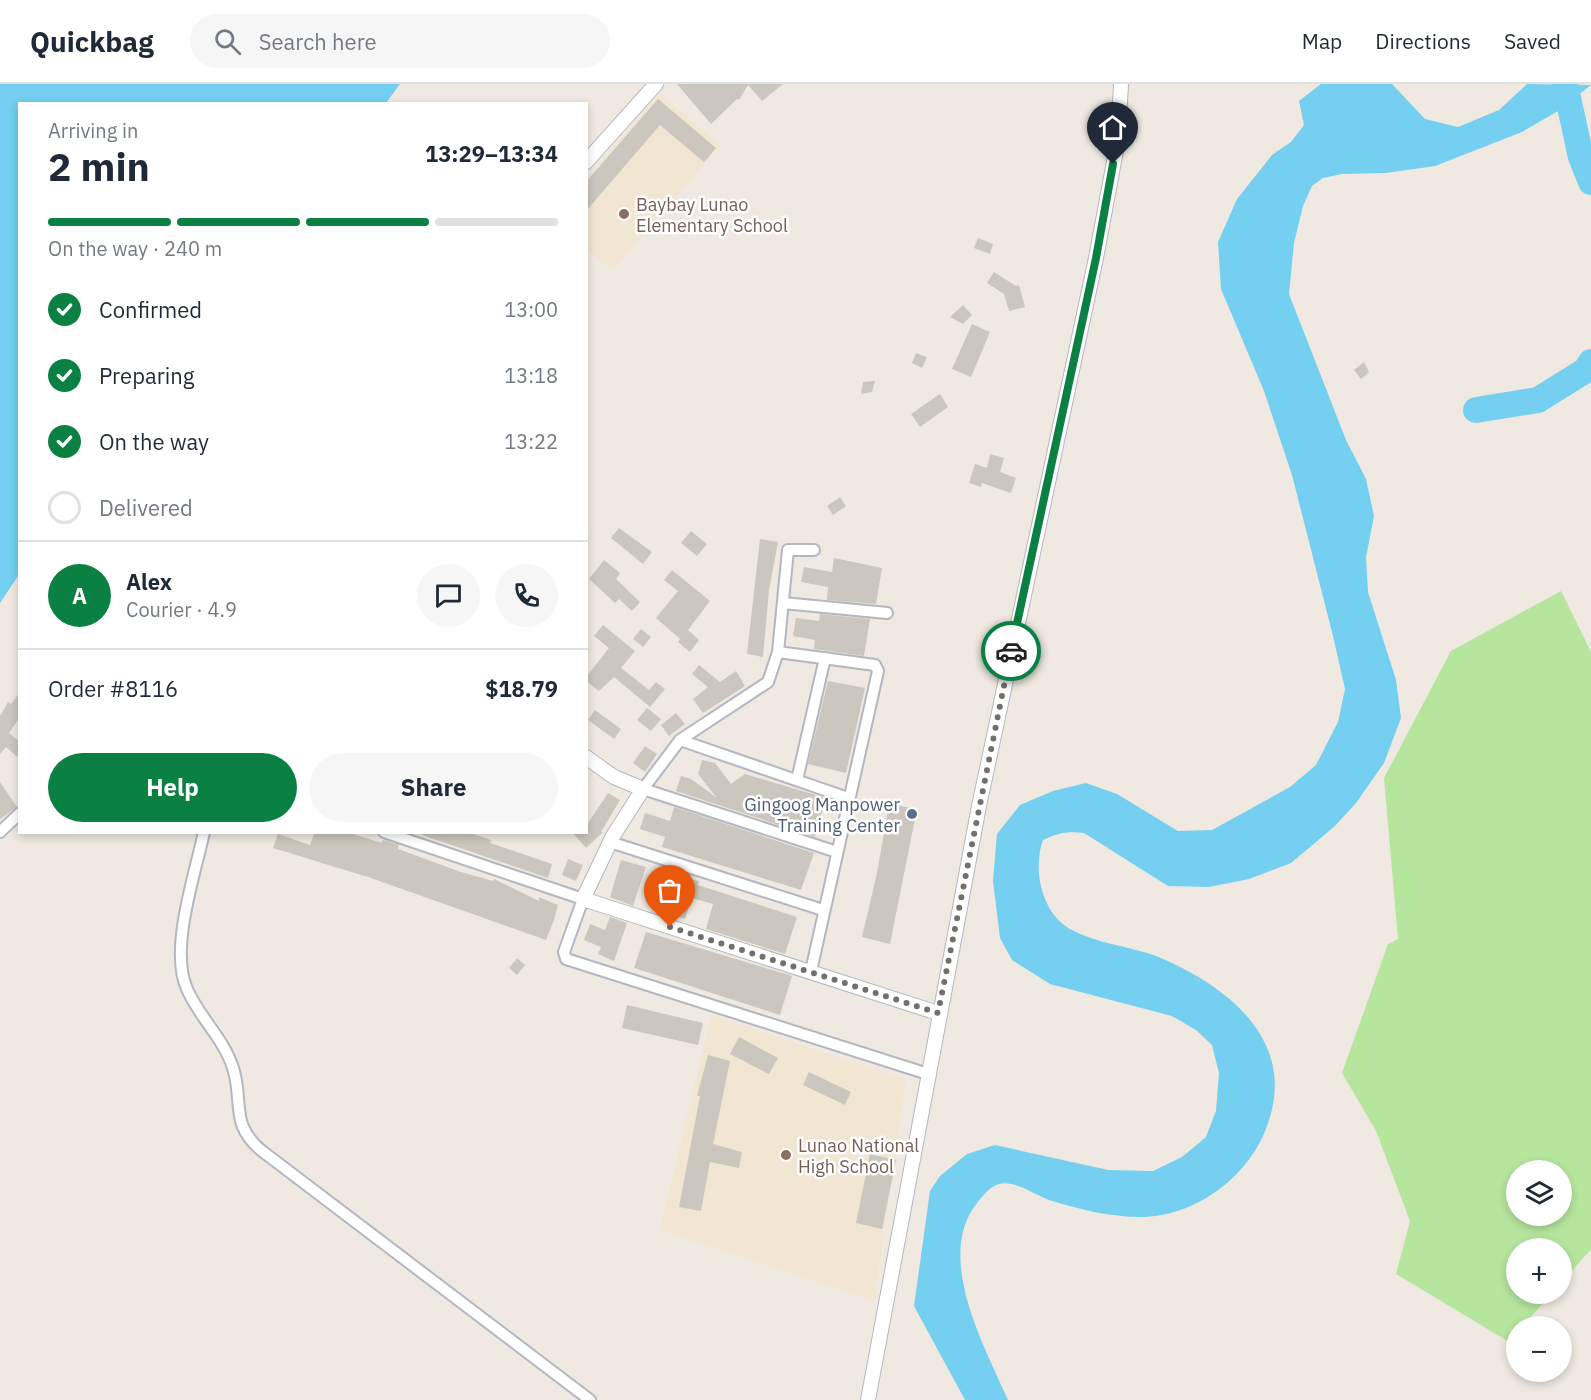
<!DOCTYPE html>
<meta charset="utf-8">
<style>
:root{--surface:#fff;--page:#f6f6f7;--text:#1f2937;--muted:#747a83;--line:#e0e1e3;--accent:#0b8043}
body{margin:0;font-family:"IBM Plex Sans",sans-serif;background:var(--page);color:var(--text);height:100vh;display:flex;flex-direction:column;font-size:22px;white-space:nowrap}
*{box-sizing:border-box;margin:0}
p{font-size:20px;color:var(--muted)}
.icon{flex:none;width:33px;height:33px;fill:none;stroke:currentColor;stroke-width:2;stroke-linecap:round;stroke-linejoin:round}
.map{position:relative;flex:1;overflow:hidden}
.drawer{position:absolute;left:18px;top:18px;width:570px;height:732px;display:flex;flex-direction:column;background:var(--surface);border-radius:0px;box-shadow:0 3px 9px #0003}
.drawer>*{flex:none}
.fabs{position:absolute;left:1506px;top:1076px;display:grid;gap:12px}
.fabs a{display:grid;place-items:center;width:66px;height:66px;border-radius:50%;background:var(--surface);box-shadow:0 3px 9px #0003;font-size:30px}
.pin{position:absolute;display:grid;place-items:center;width:51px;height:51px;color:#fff;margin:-62px -26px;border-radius:50% 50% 50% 0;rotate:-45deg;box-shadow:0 0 6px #0007}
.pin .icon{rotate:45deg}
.courier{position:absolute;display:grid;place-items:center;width:60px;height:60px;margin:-30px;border:4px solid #0b8043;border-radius:50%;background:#fff;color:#222;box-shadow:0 2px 8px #0007}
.overview em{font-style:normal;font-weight:800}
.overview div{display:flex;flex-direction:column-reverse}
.overview{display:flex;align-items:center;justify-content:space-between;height:102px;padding:0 30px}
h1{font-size:39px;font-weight:800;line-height:45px}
.bar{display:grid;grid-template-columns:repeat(4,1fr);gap:9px 6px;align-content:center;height:72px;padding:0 30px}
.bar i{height:8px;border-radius:4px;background:var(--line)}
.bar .active{background:var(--accent)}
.bar p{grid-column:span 4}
.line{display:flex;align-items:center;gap:15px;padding:0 30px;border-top:2px solid var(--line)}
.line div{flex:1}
.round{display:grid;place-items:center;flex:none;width:63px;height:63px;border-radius:32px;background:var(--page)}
ol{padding:0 30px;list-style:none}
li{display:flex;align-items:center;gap:18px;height:66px}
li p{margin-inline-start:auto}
li .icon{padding:6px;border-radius:50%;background:var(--accent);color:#fff;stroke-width:4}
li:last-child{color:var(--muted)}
li i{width:33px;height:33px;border:3px solid var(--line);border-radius:50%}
.action{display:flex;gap:12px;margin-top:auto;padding:12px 30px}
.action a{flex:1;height:69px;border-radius:36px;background:var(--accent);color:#fff;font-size:24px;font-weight:800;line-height:69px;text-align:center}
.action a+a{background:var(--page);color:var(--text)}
header{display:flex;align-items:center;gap:36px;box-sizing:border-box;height:84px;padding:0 30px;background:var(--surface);border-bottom:2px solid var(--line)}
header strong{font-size:28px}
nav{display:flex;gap:33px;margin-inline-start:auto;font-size:21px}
.search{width:420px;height:54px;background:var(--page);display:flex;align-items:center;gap:15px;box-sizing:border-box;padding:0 21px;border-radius:33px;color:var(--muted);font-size:22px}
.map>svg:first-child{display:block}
.education{fill:#f0e6d1}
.green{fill:#b6e59e;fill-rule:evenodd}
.water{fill:#75cff0}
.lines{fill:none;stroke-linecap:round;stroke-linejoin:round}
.river{stroke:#75cff0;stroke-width:26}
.building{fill:#cbc7bf}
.minor-casing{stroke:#b4b7c1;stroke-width:14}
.tertiary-casing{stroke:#b4b7c1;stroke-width:16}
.minor{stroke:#fff;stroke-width:10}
.tertiary{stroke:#fff;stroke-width:14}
.done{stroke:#726f6d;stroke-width:6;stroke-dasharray:0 10.8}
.route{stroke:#0b8043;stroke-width:8}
.education-dot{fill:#8d6e63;stroke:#fff;stroke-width:2}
.service-dot{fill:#5c6f8a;stroke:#fff;stroke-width:2}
.labels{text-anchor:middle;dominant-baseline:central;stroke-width:5;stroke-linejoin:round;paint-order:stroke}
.education-label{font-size:18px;fill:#785e54;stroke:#fff;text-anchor:start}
.service-label{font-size:18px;fill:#4e5e75;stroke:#fff;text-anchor:end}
</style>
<header>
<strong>Quickbag</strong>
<div class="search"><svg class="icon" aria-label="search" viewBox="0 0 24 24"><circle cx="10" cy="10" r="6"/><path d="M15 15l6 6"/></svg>Search here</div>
<nav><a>Map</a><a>Directions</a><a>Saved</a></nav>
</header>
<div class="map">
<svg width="1591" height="1316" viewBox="0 0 1591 1316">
<rect width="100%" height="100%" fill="#efe9e1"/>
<!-- education -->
<g class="education">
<polygon points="659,10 720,61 613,187 587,165 587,95"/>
<polygon points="712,931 906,996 874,1217 659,1146"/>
</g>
<!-- green -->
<path class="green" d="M1561,507L1591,568V1165L1562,1198V1164H1516V1209H1552L1523,1242H1516V1250L1509,1258L1396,1190L1410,1137L1376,1047L1342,989L1388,860L1398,855L1384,694L1451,567ZM1516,1086H1562V1131H1516Z"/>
<!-- water -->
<g class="water">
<polygon points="0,0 400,0 386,19 20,20 20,489 0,519"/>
<path d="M1321,0H1392L1425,35L1458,43L1499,26L1527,0L1591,1L1558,27L1522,48L1435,82L1386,89L1342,90L1323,94L1312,102L1303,122L1294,159L1289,210L1346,356L1366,395L1374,432L1366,473L1368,508L1396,596L1401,634L1384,679L1356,719L1335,742L1291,779L1249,795L1209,803L1168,802L1084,749C1068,747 1057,749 1043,756C1032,786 1042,831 1072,846C1098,860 1129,862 1156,872C1227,901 1299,957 1267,1042C1249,1093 1195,1133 1140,1133C1110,1133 1078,1125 1049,1116C1035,1111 1015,1096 999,1100C990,1102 982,1113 977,1119C934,1173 985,1263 1008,1316H965L914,1222L930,1107L940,1092L967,1070L995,1061L1108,1086L1153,1087L1182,1073L1206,1053L1216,1027L1219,989L1212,961L1196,946L1172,932L1050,900L1012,876L1000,854L993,797L997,750L1020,721L1053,707L1086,699L1117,710L1178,747L1212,746L1290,703L1316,681L1338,638L1345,605L1333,552L1292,391L1264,307L1221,205L1218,158L1237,115L1272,71L1291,58L1304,41L1299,17Z"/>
</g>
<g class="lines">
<!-- river -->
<g class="river">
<polyline points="1565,0 1581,73 1591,98"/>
<polyline points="1476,326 1538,316 1586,286 1591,278"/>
</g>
</g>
<!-- building -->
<g class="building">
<polygon points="677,0 783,0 762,17 748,1 739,16 737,15 711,40"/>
<polygon points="658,15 716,64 704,78 660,41 586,127 586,98"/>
<polygon points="978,154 993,160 990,170 974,164"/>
<polygon points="994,188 1016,202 1019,201 1025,223 1009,227 1004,210 987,199"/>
<polygon points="963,221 972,231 963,240 950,233"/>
<polygon points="972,240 990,248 971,293 952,285"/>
<polygon points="916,269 927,273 922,284 912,279"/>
<polygon points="1364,278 1369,288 1361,295 1354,286"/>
<polygon points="875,297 872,308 861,310 863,298"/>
<polygon points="940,310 948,323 920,343 911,330"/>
<polygon points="990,370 1004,374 1000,388 1016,394 1011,409 982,399 981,403 969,399 975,380 987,384"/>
<polygon points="840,413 846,422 833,431 827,422"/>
<polygon points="619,444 652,468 643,480 611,454"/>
<polygon points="691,447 707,460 697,472 681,459"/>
<polygon points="760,455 778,458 769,506 763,573 747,570"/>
<polygon points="834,474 882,484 876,520 827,516 828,503 801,498 804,483 832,488"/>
<polygon points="604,476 620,489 616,495 640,518 632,527 619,515 615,519 589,495"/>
<polygon points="672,486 710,517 688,546 699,556 690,568 678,558 680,555 656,534 678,507 664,496"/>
<polygon points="820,530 870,535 864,572 814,565 815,556 793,552 796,534 819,537"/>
<polygon points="603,541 635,567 621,584 649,606 656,598 665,605 650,623 614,593 599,607 586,597 586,593 609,564 594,552"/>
<polygon points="641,545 651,553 643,563 633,555"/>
<polygon points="699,581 720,598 736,587 745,602 703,629 693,615 708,603 692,590"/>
<polygon points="828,597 865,604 846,689 808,680"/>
<polygon points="20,608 20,633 9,649 20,658 20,675 6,663 0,670 0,632 8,618 11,620"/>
<polygon points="647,624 661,635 651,647 637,636"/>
<polygon points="595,626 621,645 614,655 588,636"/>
<polygon points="676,629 685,640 669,652 661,641"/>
<polygon points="645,662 657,670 645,688 633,679"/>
<polygon points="702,676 715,679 731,700 745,690 826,714 815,753 676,707 681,692 691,695 717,714 698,690"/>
<polygon points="0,698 17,723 0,735"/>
<polygon points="608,709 620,716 601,748 603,748 586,764 572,748 586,748 586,742"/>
<polygon points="889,720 917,725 890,860 862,853 877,789"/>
<polygon points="674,723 814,769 801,806 662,763 665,753 640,745 645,729 670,737"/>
<polygon points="315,748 346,748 382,759 383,756 399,761 398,765 461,788 493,797 494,795 539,817 539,813 558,821 554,836 546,856 368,793 273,764 278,750 310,761"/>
<polygon points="423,748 467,748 491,756 490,759 552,780 548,794 422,751"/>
<polygon points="568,775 583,781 576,797 562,791"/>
<polygon points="621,776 646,783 633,822 610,813"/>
<polygon points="664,789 699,797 698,801 797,833 785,870 706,845 713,820 692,814 685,835 653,825"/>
<polygon points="610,833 627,839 614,877 598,870 601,863 584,856 590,840 605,846"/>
<polygon points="646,848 792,892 780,931 634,884"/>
<polygon points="517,874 525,881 517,891 509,884"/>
<polygon points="627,921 703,939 698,961 622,944"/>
<polygon points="739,953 778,974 769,990 730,970"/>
<polygon points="708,971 730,977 713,1060 742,1068 739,1084 710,1078 701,1127 679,1123 700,1012 697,1012"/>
<polygon points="809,988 851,1008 845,1021 803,1001"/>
<polygon points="870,1070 896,1076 882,1145 856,1139"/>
</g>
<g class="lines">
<!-- minor casing -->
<g class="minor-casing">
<g id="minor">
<polyline points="783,519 887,529"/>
<polyline points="778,568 788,466 814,466"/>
<polyline points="680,656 848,714"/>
<polyline points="797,696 825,574"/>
<polyline points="0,748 20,729"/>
<path d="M204,748C195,791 169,865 187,905C199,933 224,955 233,984C244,1018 229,1040 262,1067L590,1316"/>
<polyline points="384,748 583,815 564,868 566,875 928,990"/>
<polyline points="610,758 823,826"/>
<polyline points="811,887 878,587 875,581 778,568 768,598 680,656 643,705 837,768"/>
</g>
</g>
<!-- tertiary casing -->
<g class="tertiary-casing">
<g id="tertiary">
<polyline points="586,78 656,0"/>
<polyline points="586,673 614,693 643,705 613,752 583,815 938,929"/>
<polyline points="868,1316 979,722 1096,174 1118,56 1121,0"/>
</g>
</g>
<!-- minor -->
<use href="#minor" class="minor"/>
<!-- tertiary -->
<use href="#tertiary" class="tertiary"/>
</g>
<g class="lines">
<!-- done -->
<polyline class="done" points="670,843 938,929 1011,567"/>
<!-- route -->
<polyline class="route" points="1011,567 1096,174 1113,80"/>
</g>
<!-- markers -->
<g class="education-dot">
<circle cx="624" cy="130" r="6"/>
<circle cx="786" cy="1071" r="6"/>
</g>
<circle class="service-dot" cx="912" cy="730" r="6"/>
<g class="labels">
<!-- education labels -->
<g class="education-label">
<text x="636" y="120">Baybay Lunao<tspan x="636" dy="21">Elementary School</tspan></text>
<text x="798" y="1061">Lunao National<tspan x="798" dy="21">High School</tspan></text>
</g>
<!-- service labels -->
<g class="service-label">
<text x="900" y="720">Gingoog Manpower<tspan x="900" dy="21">Training Center</tspan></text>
</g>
</g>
</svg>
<div class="fabs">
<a><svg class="icon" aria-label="layers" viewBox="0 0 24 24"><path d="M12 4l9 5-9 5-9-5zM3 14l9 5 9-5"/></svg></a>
<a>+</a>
<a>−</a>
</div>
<div class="pin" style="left:670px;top:843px;background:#ea580c"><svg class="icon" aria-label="bag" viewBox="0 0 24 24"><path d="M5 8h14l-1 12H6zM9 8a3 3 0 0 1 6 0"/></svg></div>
<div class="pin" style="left:1113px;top:80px;background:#1f2937"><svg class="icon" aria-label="home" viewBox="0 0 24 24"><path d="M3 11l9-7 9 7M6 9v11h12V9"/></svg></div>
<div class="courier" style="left:1011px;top:567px"><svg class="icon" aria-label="car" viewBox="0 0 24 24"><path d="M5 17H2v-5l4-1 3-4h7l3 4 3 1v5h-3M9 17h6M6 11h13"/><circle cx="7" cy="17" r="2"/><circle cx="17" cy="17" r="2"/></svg></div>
<section class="drawer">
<div class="overview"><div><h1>2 min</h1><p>Arriving in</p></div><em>13:29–13:34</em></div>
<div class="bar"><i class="active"></i><i class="active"></i><i class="active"></i><i></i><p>On the way · 240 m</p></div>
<ol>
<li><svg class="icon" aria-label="check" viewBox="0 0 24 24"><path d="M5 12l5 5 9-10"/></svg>Confirmed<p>13:00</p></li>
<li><svg class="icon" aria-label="check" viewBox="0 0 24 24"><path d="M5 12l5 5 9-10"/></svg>Preparing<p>13:18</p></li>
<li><svg class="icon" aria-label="check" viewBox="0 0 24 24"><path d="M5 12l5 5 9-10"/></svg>On the way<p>13:22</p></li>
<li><i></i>Delivered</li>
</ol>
<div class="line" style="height:108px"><b class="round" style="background:var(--accent);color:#fff">A</b><div><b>Alex</b><p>Courier · 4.9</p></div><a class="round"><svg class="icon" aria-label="chat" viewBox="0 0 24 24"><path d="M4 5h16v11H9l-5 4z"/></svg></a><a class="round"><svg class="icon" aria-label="phone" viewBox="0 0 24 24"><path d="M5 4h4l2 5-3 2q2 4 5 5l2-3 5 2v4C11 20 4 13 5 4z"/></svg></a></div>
<div class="line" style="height:78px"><div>Order #8116</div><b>$18.79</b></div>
<div class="action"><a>Help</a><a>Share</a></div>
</section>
</div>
